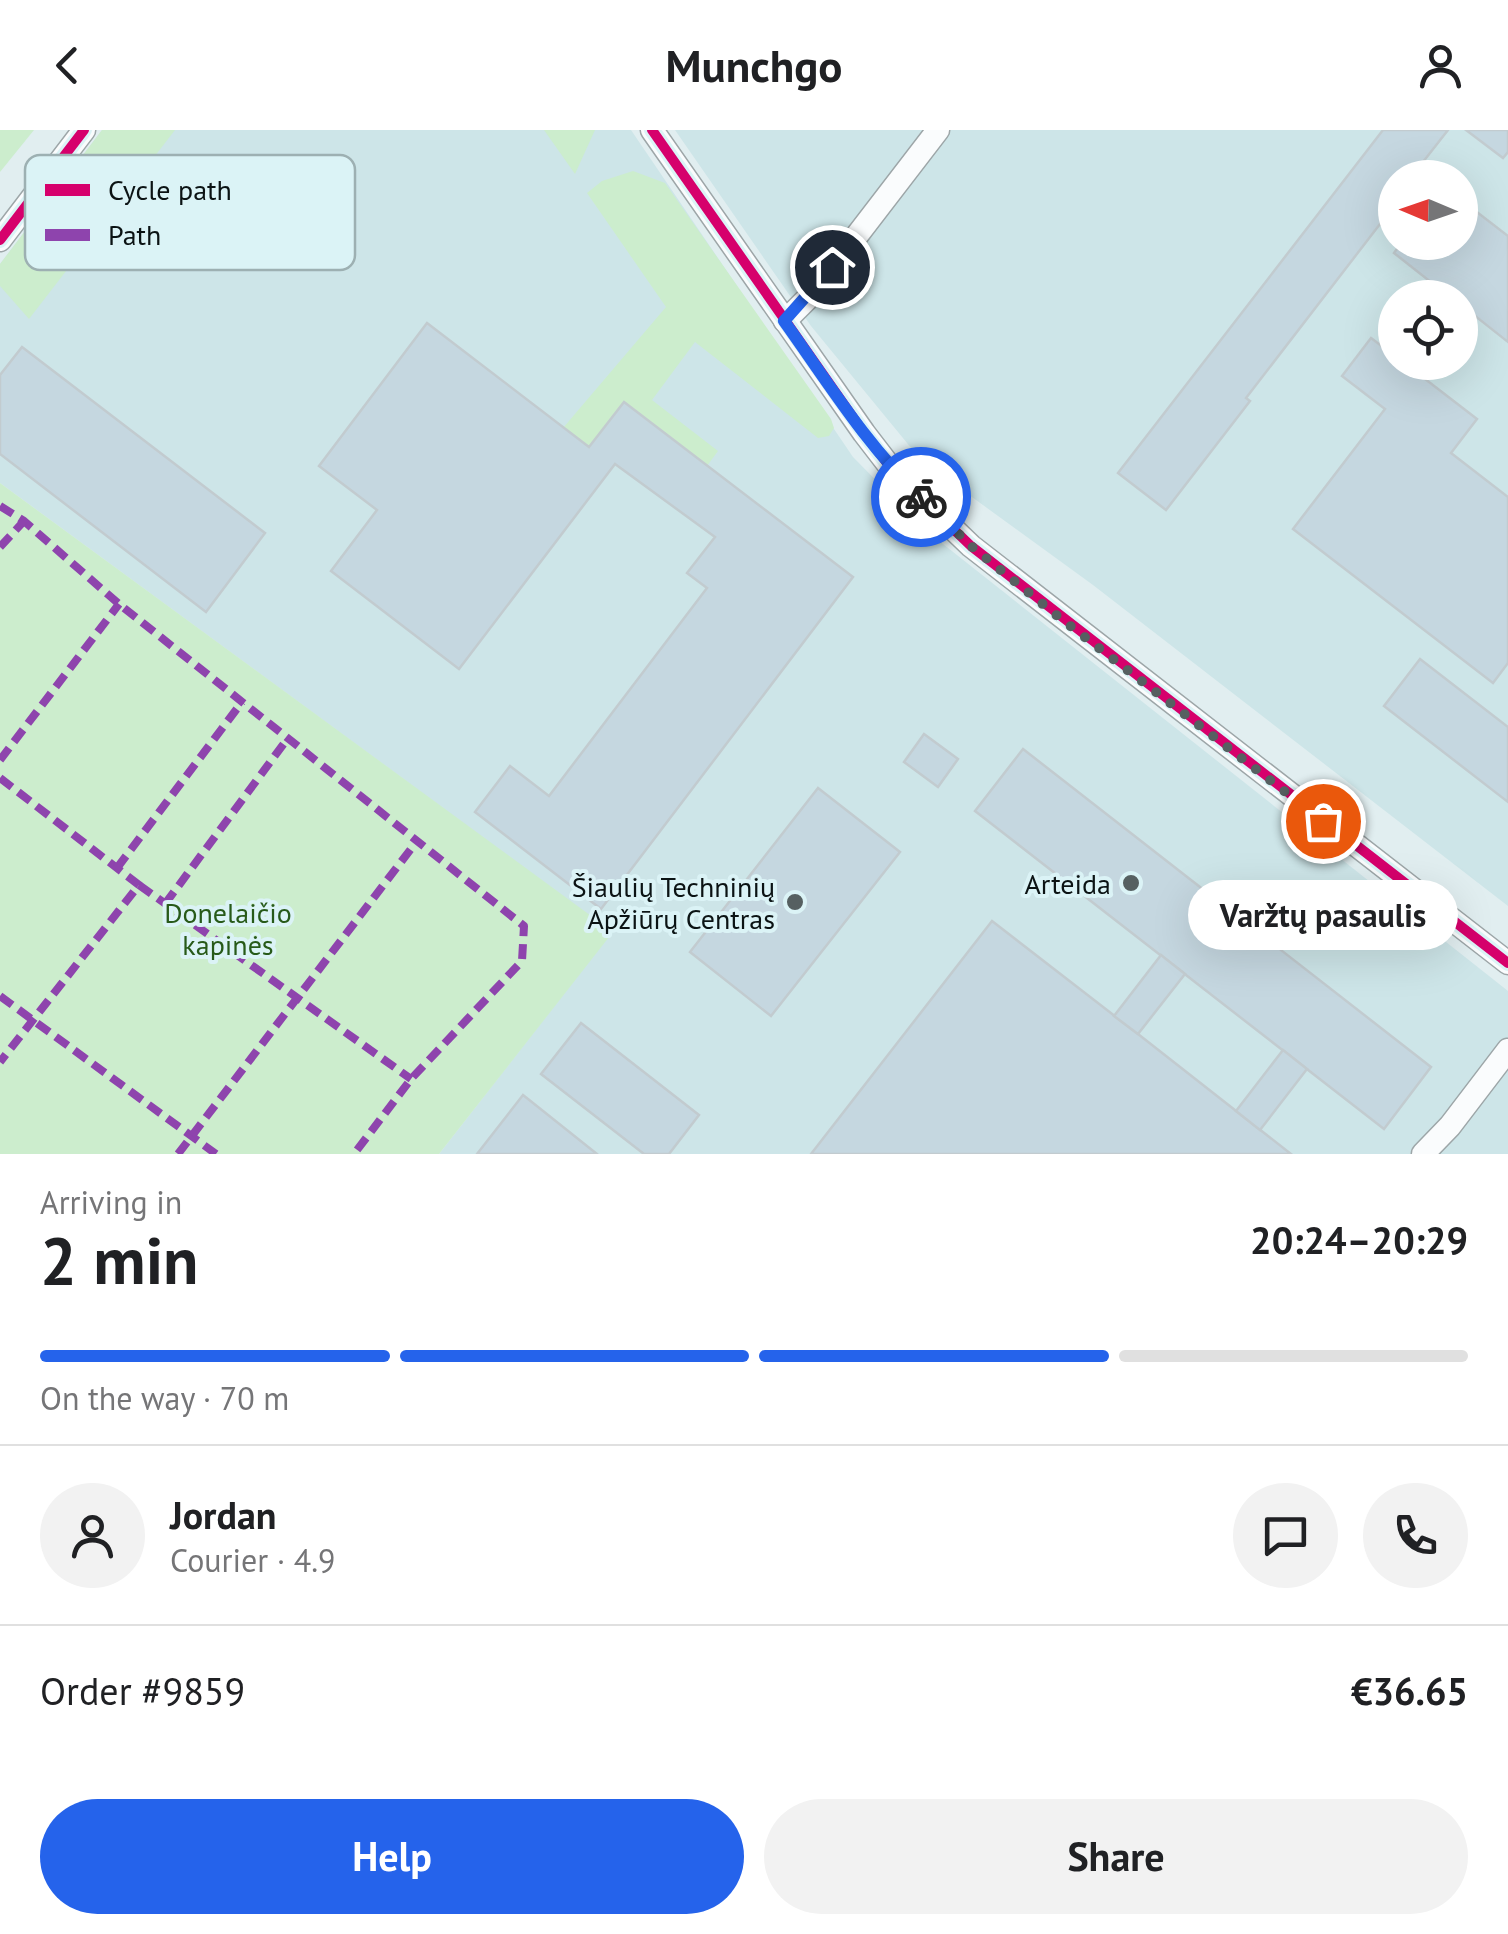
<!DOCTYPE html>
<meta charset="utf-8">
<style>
:root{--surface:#fff;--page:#f2f2f2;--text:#202124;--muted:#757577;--line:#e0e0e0;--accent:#2563eb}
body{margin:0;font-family:"PT Sans",sans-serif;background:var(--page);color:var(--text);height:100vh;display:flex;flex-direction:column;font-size:38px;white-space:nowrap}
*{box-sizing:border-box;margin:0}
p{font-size:32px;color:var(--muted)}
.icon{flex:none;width:55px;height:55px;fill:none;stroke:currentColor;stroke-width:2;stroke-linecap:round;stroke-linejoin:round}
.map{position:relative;height:1024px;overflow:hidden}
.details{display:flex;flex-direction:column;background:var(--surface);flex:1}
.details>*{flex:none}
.needle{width:65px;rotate:272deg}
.tools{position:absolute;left:1378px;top:30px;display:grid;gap:20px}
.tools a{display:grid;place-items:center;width:100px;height:100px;border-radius:50%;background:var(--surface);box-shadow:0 10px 40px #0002;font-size:50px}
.pin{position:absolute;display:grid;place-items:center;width:85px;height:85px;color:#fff;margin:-42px;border:5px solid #fff;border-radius:50%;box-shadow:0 2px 10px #0007}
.courier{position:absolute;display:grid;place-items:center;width:100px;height:100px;margin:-50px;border:8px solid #2563eb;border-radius:50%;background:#fff;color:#222;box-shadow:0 2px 12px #0007}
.bubble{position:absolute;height:70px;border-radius:35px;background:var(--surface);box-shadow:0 10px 40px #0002;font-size:32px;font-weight:800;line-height:70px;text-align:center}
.summary em{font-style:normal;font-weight:800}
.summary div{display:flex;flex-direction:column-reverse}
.summary{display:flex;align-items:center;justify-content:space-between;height:170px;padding:0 40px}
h1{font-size:65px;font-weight:800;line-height:75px}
.bar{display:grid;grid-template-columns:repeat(4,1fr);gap:15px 10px;align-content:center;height:120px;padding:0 40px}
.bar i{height:12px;border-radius:8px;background:var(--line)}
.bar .on{background:var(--accent)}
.bar p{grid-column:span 4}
.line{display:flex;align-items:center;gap:25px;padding:0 40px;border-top:2px solid var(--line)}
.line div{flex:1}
.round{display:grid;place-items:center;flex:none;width:105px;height:105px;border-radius:52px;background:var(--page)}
.primary-button{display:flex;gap:20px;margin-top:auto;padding:20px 40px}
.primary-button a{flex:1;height:115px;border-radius:60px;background:var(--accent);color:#fff;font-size:40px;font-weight:800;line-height:115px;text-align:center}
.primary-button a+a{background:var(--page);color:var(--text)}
header{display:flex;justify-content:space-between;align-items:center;height:130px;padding:0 40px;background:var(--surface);font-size:45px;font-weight:800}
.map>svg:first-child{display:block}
.built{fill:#cde5e8;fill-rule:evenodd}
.green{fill:#ccedcd}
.building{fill:#c5d7e0;stroke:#c2cbcf;stroke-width:2.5}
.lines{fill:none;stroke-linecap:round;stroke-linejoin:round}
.minor-casing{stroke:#9da6a8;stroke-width:25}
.minor{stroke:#fafcfd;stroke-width:22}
.quiet{stroke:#8e44ad;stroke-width:8;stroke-dasharray:15 8;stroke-linecap:butt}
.cycleway-casing{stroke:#dbf3f6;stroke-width:16}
.cycleway{stroke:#d6006c;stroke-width:10}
.done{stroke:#566061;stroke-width:10;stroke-dasharray:0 18}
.route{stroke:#2563eb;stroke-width:12}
.poi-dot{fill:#566061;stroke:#dbf3f6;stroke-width:4}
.labels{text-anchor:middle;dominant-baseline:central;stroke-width:8;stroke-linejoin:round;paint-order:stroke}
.poi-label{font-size:28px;fill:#0b1314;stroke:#dbf3f6;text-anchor:end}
.park-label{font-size:28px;fill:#275a19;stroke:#dbf3f6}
.key{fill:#dbf3f6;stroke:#9db0b2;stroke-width:2.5}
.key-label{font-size:28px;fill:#0b1314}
</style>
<header><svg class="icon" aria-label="back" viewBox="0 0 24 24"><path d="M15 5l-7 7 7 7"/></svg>Munchgo<svg class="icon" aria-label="person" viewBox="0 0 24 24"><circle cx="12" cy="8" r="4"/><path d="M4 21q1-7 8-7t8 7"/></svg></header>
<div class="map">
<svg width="1508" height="1024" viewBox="0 0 1508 1024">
<rect width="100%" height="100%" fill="#e1eef0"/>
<!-- built -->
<g class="built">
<polygon points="102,0 631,0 853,327 924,399 1508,861 1508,1024 439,1024 612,802 0,353 0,134"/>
<path d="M675,0H1508V776L1093,455L921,330L811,196ZM1395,48H1460V112H1395ZM1395,168H1460V232H1395Z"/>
</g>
<!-- green -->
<g class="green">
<polygon points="0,0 34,0 0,42"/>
<polygon points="102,0 175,0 29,189 0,156 0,134"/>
<polygon points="544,0 595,0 575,44"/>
<polygon points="633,41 665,53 831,289 834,298 829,306 818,308 695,212 652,270 718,321 707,336 589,317 563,298 666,177 587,63 602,51"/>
<polygon points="0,353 613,802 439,1024 0,1024"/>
</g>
<!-- building -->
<g class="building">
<polygon points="1383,0 1448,0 1419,37 1432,48 1395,48 1395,106 1380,94 1246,268 1250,271 1166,380 1118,343"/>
<polygon points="1466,0 1508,0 1508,22 1503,28"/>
<polygon points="1460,69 1508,106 1508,212 1460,174 1460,168 1451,168 1394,123 1402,112 1460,112"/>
<polygon points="427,193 589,317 624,272 853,447 601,779 475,682 510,636 549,666 707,458 687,443 715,407 615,334 459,539 331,441 377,380 319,336"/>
<polygon points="1371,208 1395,226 1395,232 1403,232 1477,289 1451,323 1508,367 1508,533 1493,553 1293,399 1385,279 1342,246"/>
<polygon points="22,217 265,403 206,482 0,324 0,245"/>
<polygon points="1420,529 1508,597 1508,672 1384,576"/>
<polygon points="924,604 958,629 938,657 904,632"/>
<polygon points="1023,619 1431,937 1384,999 975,681"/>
<polygon points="818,658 900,722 771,886 690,822"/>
<polygon points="992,791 1138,904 1291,1024 811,1024"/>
<polygon points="1161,825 1185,844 1138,904 1114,886"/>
<polygon points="581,893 699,985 669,1024 644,1024 541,944"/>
<polygon points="1283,920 1307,939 1260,1000 1236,981"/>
<polygon points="523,965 597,1024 477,1024"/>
</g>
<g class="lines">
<!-- minor casing -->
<g class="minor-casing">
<g id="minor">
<polyline points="652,0 864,303 894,342 971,416 1508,833"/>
<polyline points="0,110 84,0"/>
<polyline points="785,191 812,164 938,0"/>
<polyline points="1423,1024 1450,996 1508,920"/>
</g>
</g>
<!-- minor -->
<use href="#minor" class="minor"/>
<!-- quiet -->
<g class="quiet">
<polyline points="0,376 24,391 119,474 524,796 522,831 411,949 354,1024"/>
<polyline points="0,417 24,391"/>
<polyline points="0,630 119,474"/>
<polyline points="0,648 139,755 0,932"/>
<polyline points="117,738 242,572"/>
<polyline points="139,755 411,949"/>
<polyline points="165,774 288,608"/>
<polyline points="0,866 216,1024"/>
<polyline points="178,1024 417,711"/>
</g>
<!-- cycleway casing -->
<g class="cycleway-casing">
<g id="cycleway">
<polyline points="652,0 864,303 894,342 971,416 1508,833"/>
<polyline points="0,110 84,0"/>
</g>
</g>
<!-- cycleway -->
<use href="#cycleway" class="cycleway"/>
</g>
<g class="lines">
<!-- done -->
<polyline class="done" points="921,367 971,416 1060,488 1323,691"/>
<!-- route -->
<path class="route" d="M832,137L784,191C827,251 867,316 921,367"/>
</g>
<!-- markers -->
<g class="poi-dot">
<circle cx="1131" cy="753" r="10"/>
<circle cx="795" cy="772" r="10"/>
</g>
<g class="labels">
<!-- poi labels -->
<g class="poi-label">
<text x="1111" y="753">Arteida</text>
<text x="775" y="756">Šiaulių Techninių<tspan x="775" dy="32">Apžiūrų Centras</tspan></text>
</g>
<!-- park labels -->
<g class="park-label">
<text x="228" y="782">Donelaičio<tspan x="228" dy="32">kapinės</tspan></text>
</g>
</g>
<!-- legend -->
<rect x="25" y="25" width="330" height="115" rx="15" class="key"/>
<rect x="45" y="54" width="45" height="12" fill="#d6006c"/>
<rect x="45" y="99" width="45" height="12" fill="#8e44ad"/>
<g class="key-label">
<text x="108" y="70">Cycle path</text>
<text x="108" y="115">Path</text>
</g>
</svg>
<div class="tools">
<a><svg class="needle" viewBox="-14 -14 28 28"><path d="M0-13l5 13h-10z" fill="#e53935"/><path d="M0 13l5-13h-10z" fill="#757577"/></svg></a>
<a><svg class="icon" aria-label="locate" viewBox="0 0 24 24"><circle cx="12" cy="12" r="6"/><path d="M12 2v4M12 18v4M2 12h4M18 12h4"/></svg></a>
</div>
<div class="pin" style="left:1323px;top:691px;background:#ea580c"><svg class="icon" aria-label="bag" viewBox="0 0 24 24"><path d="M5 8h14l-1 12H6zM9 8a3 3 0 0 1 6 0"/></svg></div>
<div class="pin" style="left:832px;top:137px;background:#1f2937"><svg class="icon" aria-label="home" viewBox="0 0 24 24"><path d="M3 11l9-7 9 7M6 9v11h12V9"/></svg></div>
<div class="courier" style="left:921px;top:367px"><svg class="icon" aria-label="bike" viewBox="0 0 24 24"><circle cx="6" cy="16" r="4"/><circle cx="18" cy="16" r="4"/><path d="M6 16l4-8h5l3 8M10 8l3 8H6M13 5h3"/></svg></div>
<div class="bubble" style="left:1188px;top:750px;width:270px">Varžtų pasaulis</div>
</div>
<section class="details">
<div class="summary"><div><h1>2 min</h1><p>Arriving in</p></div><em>20:24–20:29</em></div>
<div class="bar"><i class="on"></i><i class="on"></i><i class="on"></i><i></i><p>On the way · 70 m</p></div>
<div class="line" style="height:180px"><a class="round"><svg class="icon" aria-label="person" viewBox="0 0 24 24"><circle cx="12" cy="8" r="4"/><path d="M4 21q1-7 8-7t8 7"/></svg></a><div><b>Jordan</b><p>Courier · 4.9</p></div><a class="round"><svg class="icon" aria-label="chat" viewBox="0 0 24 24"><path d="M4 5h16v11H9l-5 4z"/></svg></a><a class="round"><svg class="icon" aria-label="phone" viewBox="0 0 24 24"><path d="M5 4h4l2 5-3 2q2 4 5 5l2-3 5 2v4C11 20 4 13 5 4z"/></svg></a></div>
<div class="line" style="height:130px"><div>Order #9859</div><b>€36.65</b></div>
<div class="primary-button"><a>Help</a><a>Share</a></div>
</section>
